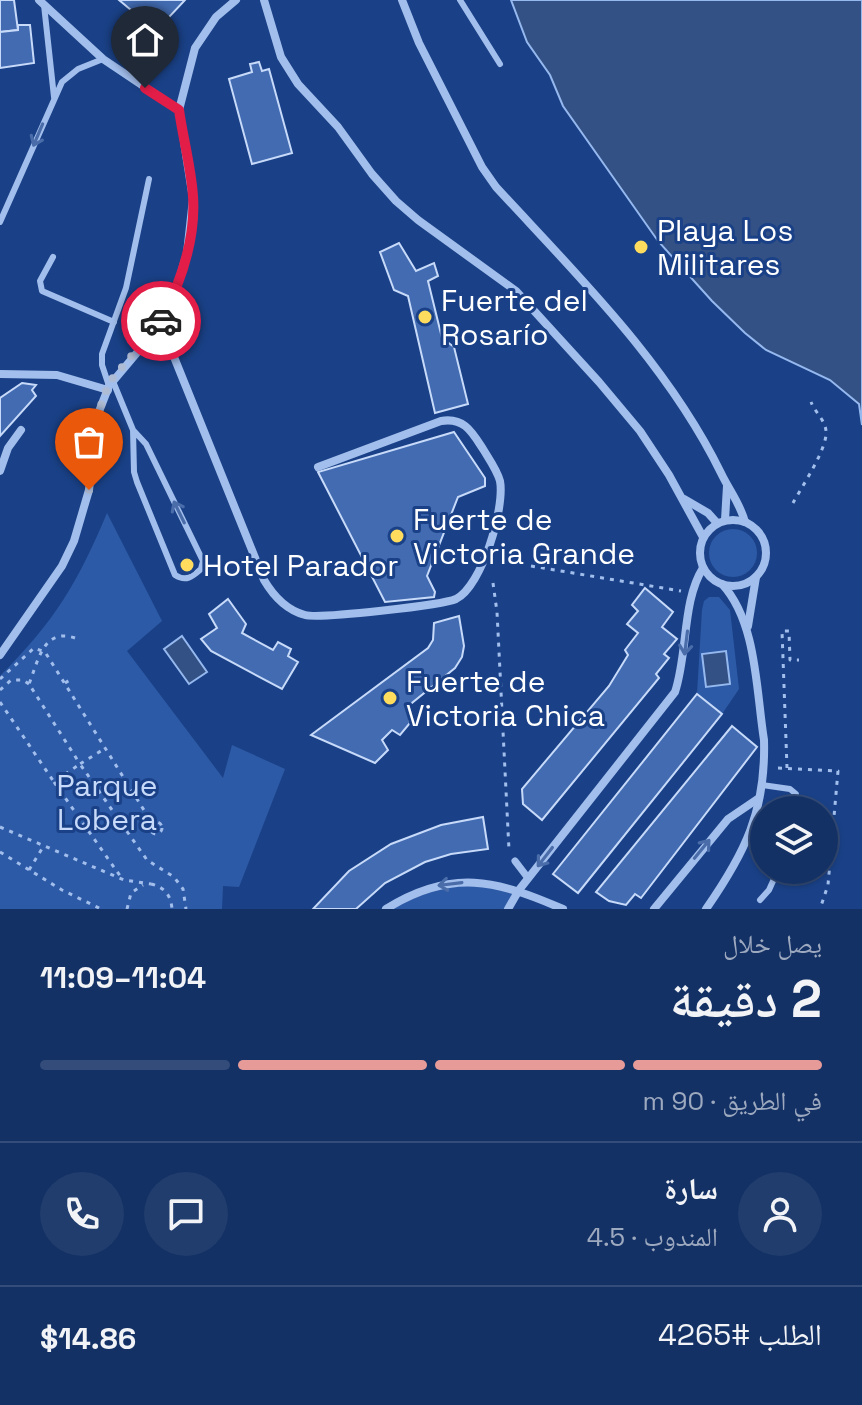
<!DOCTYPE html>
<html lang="ar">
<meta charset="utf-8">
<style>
:root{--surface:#143165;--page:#213d6e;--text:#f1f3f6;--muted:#9da9bf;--line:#334c79;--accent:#e69b98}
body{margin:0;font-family:"Space Grotesk","Noto Naskh Arabic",sans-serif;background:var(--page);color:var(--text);direction:rtl;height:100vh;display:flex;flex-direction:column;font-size:30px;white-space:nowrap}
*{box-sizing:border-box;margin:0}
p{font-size:26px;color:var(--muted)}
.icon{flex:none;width:44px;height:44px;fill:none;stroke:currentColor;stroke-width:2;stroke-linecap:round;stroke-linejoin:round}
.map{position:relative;height:909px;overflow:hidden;direction:ltr}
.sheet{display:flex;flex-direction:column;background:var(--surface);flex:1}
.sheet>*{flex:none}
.tools{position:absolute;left:750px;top:796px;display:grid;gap:16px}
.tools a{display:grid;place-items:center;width:88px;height:88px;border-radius:50%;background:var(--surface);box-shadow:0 2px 6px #0004,0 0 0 2px var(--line);font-size:40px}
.pin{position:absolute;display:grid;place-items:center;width:68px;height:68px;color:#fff;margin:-82px -34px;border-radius:50% 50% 50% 0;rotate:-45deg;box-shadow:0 0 8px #0007}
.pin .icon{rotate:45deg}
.courier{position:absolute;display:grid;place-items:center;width:80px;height:80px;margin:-40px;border:6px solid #e11d48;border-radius:50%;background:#fff;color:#222;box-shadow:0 2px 10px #0007}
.head em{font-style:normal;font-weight:600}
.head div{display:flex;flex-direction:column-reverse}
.head{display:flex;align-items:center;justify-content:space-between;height:136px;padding:0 40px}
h1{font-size:52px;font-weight:600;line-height:60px}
.bar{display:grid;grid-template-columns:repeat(4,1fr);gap:12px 8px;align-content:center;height:96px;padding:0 40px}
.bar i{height:10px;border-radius:6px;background:var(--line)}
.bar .current{background:var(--accent)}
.bar p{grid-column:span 4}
.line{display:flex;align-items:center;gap:20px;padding:0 40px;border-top:2px solid var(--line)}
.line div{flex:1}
.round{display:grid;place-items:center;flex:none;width:84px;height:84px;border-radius:42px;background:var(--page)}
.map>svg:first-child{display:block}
.green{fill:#2d5aa6}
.water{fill:#335184;stroke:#95b8ef;stroke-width:2}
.building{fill:#426bb1;stroke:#c7daf9;stroke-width:2}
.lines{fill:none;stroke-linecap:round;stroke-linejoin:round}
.path{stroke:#a2beec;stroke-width:3;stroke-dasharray:4 6;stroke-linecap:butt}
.service{stroke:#a2beec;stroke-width:6}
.pedestrian{stroke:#a2beec;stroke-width:7}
.minor{stroke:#a2beec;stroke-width:8}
.oneway{stroke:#4a6daa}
.done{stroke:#afbcd5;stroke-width:8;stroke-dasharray:0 14.4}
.route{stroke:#e11d48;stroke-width:10}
.poi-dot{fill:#ffdc5e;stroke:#1a4187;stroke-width:3}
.labels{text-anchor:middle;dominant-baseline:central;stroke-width:6;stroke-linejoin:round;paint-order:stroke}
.poi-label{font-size:30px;fill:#fff;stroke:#1a4187;text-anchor:start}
.park-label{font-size:30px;fill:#c7daf9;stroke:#1a4187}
</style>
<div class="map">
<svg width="862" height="909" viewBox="0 0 862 909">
<rect width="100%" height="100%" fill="#1a4187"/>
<!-- green -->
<g class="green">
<path d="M107,513L162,621L127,651L223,778L232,745L285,769L239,887L223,886L222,909H0V676C55,621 77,584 107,513Z"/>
<circle cx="733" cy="553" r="24"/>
<polygon points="709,597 719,597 730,610 739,689 722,714 697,694 702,610 704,601"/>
<polygon points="457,882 519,890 508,909 386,909"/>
</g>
<!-- water -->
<g class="water">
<polygon points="511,0 862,0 862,425 859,404 830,380 766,350 745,333 712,301 658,241 563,106 550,75 527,42"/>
<polygon points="182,636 207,672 189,684 164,649"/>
<polygon points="726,651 730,684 706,687 702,654"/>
</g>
<!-- building -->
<g class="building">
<polygon points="0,0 14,0 18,30 0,32"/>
<polygon points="119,0 185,0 156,31"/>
<polygon points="18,25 30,25 34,63 0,68 0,32 18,30"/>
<polygon points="259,62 262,71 269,69 292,153 252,164 229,79 252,72 250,64"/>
<polygon points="399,243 416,271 434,263 438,276 428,281 442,338 454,347 468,404 435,413 408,296 394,290 380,252"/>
<polygon points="22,383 36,385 32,390 36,396 0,436 0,398"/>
<polygon points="454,432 485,478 485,486 458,497 427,576 435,592 434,597 385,602 318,472"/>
<polygon points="645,588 673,612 662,627 677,639 664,654 669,658 656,674 659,678 542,820 523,804 522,789 609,686 628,655 625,650 638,633 627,624 638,611 632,605"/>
<polygon points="228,599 246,624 242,633 273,650 278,642 291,649 288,656 298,662 282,689 211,651 201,639 217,628 209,614"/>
<polygon points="459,616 464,646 462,657 455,668 407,707 410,723 400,735 392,730 382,740 388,750 375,763 311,735 428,648 433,640 434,623"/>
<polygon points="697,694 722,714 578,893 553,874"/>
<polygon points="732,726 757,747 641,898 635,894 626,905 609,901 596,892"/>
<polygon points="483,817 488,849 451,854 425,862 385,883 356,909 313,909 349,871 391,844 441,825"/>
</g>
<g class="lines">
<!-- path -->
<g class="path">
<path d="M793,503C801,488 828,448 826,431C825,420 815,412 811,402"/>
<polyline points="531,566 681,591"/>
<polyline points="493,583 497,612 509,850"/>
<path d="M75,638C43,627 38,662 29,684L80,764L104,749"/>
<polyline points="0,679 34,648 45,652 152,823"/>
<polyline points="65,683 73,678"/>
<polyline points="0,690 11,680 23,680 29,684"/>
<polyline points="0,702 54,782 80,764 147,860 174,877 183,889 186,909"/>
<polyline points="778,768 838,771 828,885 820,909"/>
<polyline points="787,768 782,631 789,631 790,660 799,660"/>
<polyline points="54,782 123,880"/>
<circle cx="156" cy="828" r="6"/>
<polyline points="0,827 124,880 151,884"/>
<polyline points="0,852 62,890 101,909"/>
<polyline points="29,870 43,847"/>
<path d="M151,884C164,887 171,895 172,909"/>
<polyline points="127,909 131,893 143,885"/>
</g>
<!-- service -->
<g class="service">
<polyline points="460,0 500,64"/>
<polyline points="44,5 54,97"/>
<polyline points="0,222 62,82 78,69 103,59"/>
<polyline points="53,257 40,281 42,291 114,322"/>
<path d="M112,379L133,430L134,472L137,482L175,575C186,582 192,577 201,569L203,561L146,444L133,430"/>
<polyline points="109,386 102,365 102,354 126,288 149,179"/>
<polyline points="762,785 790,789 796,794 795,810"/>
<polyline points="760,900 769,890 778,870"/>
</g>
<!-- pedestrian -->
<polyline class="pedestrian" points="515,861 528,878"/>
<!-- minor -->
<g class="minor">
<polyline points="39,0 103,59 179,110"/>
<polyline points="264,0 281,57 298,84 338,127 372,174 396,201 418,220 516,291 599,382 640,431 669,475 703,537"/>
<path d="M402,0L419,43L482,167L496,187C578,276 667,363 721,473C729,490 740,503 745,522"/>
<path d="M157,329L174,357L264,580C274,597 286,610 305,615C320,619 443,605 456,599C482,586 505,508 500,481C497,470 489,459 483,449C472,432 464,417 441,421L318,467"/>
<polyline points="0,374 57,375 108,390"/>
<polyline points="0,471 8,448 21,430"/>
<polyline points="684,499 708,513 717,523"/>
<circle cx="733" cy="553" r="33"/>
<polyline points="725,520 727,486"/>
<polyline points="748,626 756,577"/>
<polyline points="0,655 62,566 74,541 89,490 98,414 109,386 157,329 178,283 187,253 193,199 179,110 195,48 216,17 236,0"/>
<path d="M386,909C452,868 496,880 563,909"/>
<path d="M508,909L519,890L675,692C688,653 682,601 703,568"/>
<polyline points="654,909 728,819 759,798"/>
<path d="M706,909C745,853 766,811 764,740C756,690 757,622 722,584"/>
</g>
</g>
<!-- one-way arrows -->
<defs><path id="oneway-shaft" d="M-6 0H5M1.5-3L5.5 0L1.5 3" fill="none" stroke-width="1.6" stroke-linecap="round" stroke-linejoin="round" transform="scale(2)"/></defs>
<g class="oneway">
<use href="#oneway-shaft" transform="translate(38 135) rotate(113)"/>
<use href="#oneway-shaft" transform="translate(179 512) rotate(-116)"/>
<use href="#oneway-shaft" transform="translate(686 643) rotate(97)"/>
<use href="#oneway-shaft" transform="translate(702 849) rotate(-51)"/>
<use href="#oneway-shaft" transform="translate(545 857) rotate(128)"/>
<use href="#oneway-shaft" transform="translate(450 884) rotate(173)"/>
</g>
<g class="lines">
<!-- done -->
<polyline class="done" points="89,490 102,400 112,379 161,321"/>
<!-- route -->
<path class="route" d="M145,88L179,110C183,138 191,167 193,196C196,238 180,284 161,321"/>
</g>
<!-- markers -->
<g class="poi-dot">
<circle cx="641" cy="247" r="8"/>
<circle cx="425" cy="317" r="8"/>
<circle cx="397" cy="536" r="8"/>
<circle cx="187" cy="565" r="8"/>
<circle cx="390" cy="698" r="8"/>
</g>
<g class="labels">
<!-- poi labels -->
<g class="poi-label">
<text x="657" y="230">Playa Los<tspan x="657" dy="34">Militares</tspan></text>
<text x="441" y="300">Fuerte del<tspan x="441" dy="34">Rosarío</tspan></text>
<text x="413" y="519">Fuerte de<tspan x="413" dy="34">Victoria Grande</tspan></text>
<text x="203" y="565">Hotel Parador</text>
<text x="406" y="681">Fuerte de<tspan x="406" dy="34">Victoria Chica</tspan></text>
</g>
<!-- park labels -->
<g class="park-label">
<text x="107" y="785">Parque<tspan x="107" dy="34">Lobera</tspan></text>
</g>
</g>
</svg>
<div class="tools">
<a><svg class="icon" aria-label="layers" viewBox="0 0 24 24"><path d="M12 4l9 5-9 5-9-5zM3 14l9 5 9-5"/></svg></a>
</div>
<div class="pin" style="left:89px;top:490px;background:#ea580c"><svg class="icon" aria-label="bag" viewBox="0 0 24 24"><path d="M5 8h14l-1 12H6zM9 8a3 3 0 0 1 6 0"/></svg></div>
<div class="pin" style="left:145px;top:88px;background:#1f2937"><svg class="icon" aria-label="home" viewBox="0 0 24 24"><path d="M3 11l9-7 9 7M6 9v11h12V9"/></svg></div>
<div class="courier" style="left:161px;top:321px"><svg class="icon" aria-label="car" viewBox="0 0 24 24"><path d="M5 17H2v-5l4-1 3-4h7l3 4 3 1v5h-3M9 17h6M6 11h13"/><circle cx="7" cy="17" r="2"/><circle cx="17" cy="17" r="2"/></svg></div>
</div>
<section class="sheet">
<div class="head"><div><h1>2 دقيقة</h1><p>يصل خلال</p></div><em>11:04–11:09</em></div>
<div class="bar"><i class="current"></i><i class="current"></i><i class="current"></i><i></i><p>في الطريق · 90 m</p></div>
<div class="line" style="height:144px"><a class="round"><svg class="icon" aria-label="person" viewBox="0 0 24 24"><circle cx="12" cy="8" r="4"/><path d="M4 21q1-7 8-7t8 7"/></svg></a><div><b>سارة</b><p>المندوب · 4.5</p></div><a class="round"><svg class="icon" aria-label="chat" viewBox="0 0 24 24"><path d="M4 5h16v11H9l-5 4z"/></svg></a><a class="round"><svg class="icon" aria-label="phone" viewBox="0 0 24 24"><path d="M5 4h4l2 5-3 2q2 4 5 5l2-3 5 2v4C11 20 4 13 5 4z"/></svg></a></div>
<div class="line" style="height:104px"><div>الطلب #4265</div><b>$14.86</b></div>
</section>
